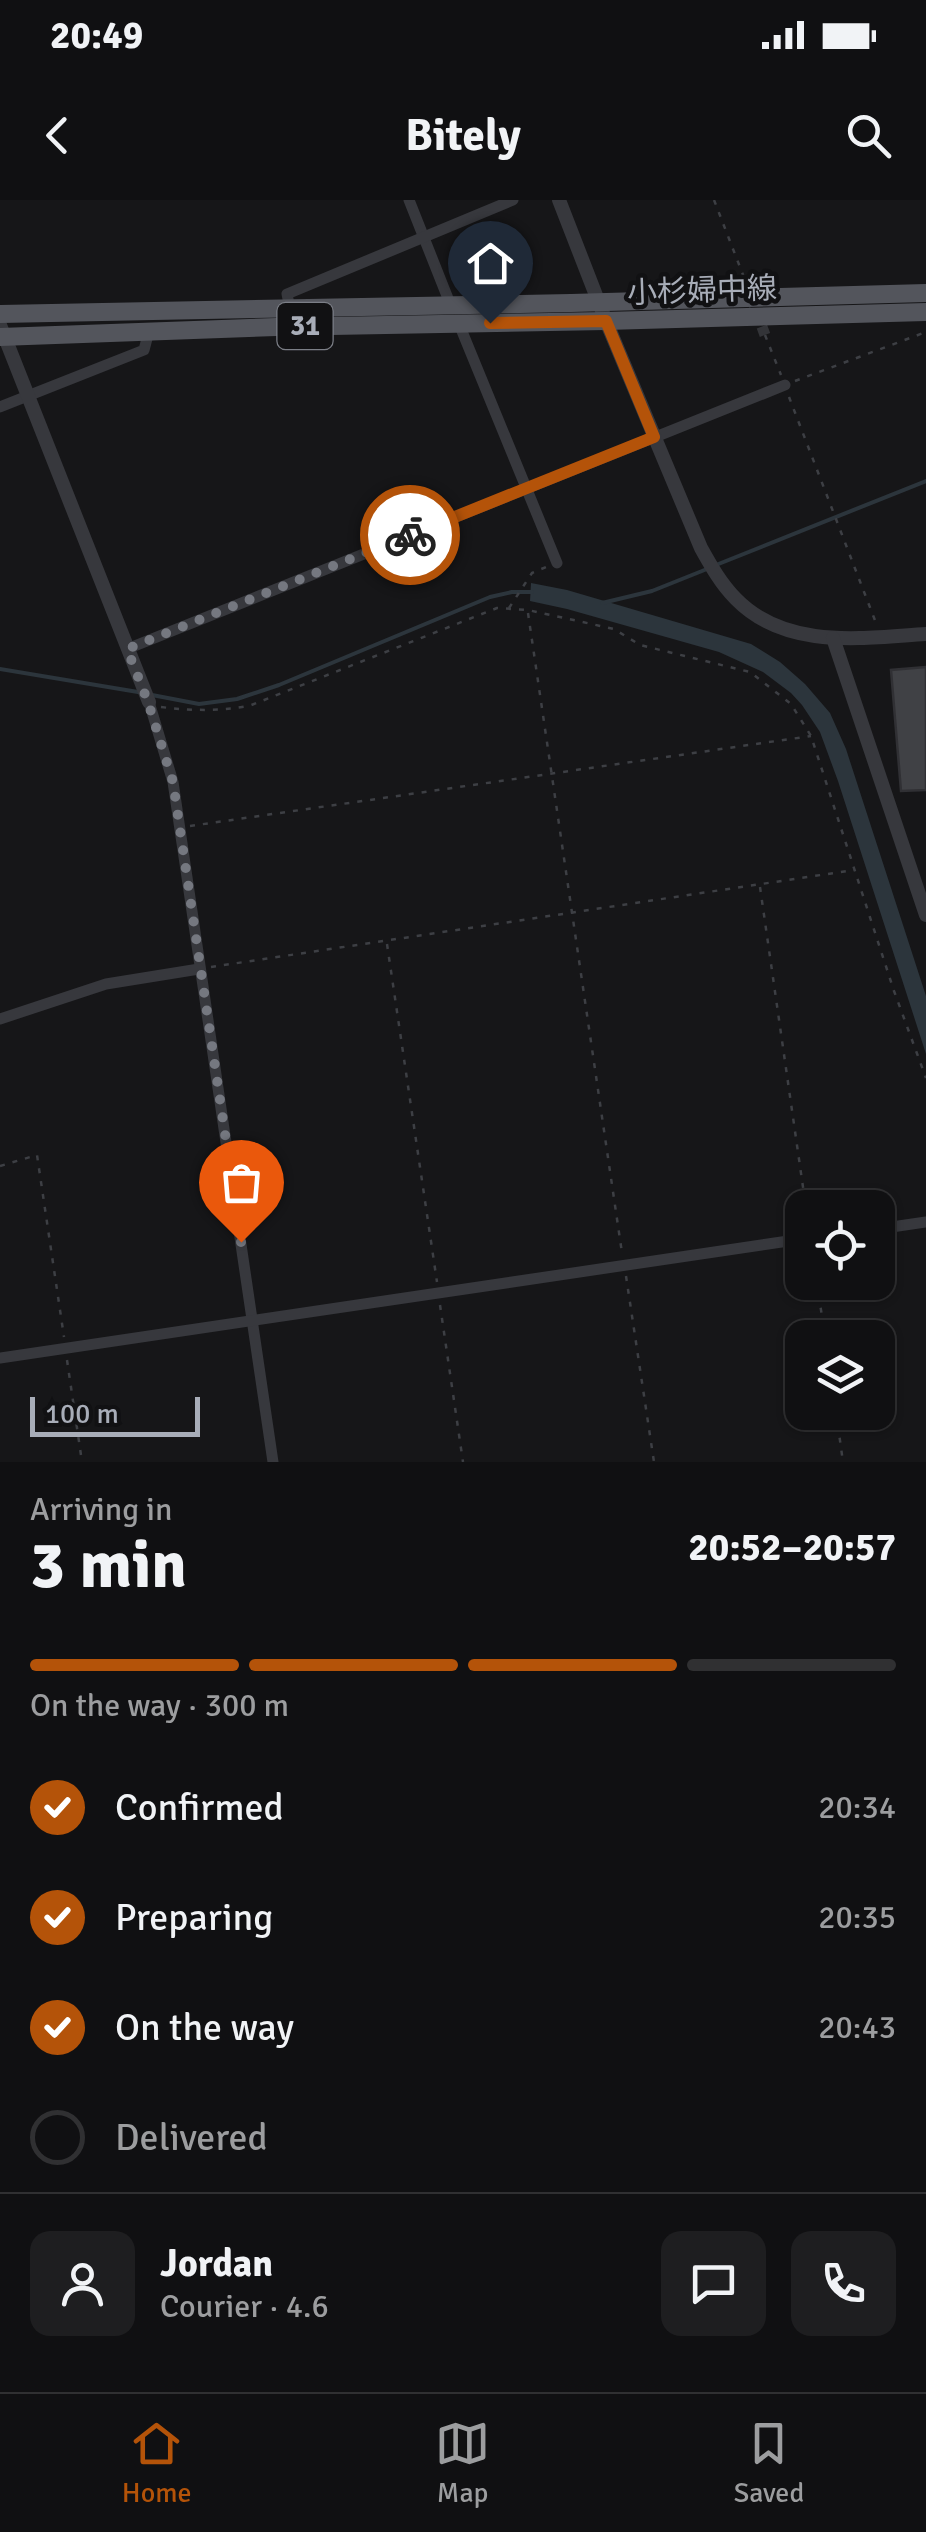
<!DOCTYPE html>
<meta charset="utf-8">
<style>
:root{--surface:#101012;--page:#1e1e20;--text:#f1f3f6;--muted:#9c9d9f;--line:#303032;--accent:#b45309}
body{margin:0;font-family:Signika,"Noto Sans JP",sans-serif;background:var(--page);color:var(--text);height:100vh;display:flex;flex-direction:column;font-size:38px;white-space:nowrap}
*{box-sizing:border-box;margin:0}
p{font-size:32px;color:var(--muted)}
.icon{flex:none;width:55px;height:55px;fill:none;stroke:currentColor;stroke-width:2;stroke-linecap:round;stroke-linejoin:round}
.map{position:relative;height:1262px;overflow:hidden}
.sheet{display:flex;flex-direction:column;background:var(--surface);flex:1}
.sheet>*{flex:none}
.tools{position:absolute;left:785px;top:990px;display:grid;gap:20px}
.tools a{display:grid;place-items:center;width:110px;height:110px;border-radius:20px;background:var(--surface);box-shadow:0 2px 8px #0004,0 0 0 2px var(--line);font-size:50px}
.scale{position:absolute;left:30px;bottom:25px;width:170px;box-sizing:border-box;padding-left:10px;border:5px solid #a8adb8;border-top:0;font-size:28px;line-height:35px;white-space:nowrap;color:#a8adb8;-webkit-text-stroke:8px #111113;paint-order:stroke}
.pin{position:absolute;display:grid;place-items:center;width:85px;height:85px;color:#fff;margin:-102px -42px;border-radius:50% 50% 50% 0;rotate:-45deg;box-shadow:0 0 10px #0007}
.pin .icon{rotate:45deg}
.courier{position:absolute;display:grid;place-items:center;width:100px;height:100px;margin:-50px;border:8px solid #b45309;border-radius:50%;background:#fff;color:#222;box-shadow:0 2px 12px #0007}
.summary em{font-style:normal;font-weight:700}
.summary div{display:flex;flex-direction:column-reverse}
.summary{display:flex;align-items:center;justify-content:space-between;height:170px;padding:0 30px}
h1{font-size:65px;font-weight:700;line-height:75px}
.bar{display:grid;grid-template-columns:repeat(4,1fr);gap:15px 10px;align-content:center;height:120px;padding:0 30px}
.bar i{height:12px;border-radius:8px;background:var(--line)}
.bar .active{background:var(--accent)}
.bar p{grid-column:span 4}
.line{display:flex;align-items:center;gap:25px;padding:0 30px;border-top:2px solid var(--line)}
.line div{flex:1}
.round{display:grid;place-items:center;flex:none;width:105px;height:105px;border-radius:20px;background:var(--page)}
ol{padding:0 30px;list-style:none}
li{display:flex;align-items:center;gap:30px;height:110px}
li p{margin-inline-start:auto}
li .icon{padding:10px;border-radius:50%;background:var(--accent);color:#fff;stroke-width:4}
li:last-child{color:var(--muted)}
li i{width:55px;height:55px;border:5px solid var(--line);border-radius:50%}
.status{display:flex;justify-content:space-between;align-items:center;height:70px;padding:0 50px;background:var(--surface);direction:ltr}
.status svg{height:28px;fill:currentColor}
header{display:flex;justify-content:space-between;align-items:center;height:130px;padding:0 30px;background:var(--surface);font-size:45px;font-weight:700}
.tabs{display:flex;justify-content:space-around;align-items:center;height:140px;border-top:2px solid var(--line);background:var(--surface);font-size:28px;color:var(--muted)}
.tabs a{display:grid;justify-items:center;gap:5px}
.tabs .active{color:var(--accent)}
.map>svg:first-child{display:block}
.water{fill:#2c353c}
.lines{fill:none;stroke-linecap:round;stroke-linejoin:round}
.stream{stroke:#2c353c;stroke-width:4}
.building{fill:#404145;stroke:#303034;stroke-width:2.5}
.minor-tunnel{stroke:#333438;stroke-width:11;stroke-dasharray:11 5.5;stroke-linecap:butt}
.path{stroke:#3d3f44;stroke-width:2.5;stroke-dasharray:5 8;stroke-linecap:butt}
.minor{stroke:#37383d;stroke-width:11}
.tertiary{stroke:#37383d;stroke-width:14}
.primary{stroke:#53555c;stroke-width:18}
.done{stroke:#757880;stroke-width:10;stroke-dasharray:0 18}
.route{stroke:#b45309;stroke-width:12}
.labels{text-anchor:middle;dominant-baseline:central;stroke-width:9;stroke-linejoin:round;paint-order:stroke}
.shield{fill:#111113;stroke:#7b7e86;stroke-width:2.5}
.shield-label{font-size:28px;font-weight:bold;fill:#a8adb8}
.street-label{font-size:30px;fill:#a8adb8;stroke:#111113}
</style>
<div class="status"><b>20:49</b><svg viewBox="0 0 49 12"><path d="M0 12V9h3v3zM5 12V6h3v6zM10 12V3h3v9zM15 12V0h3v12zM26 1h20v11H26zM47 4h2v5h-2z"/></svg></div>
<header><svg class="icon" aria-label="back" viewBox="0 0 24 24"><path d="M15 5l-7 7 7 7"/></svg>Bitely<svg class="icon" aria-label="search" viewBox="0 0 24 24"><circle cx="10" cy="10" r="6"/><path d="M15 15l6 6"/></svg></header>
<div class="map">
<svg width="926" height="1262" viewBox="0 0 926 1262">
<rect width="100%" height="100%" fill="#161618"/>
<!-- water -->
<polygon class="water" points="531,383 567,390 751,444 780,462 805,484 830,513 846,549 926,796 926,854 838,581 820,532 802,505 791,493 763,472 719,452 567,409 530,401"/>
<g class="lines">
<!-- stream -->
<g class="stream">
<polyline points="716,365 926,281"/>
<polyline points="602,403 652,391 707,369"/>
<polyline points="0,469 138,492"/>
<polyline points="152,495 199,504 237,499 279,485 490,397 512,392 532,392"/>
</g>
</g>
<!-- building -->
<polygon class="building" points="926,467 926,590 901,591 891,470"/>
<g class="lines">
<!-- minor-tunnel -->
<polyline class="minor-tunnel" points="745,80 765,135"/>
<!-- path -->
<g class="path">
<polyline points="714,0 745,80"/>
<polyline points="765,135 781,175"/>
<polyline points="795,181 926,132"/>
<polyline points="789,197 876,423"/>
<polyline points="509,408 532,373 546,367"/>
<polyline points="528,413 622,1053"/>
<path d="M161,507C192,511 219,511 249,506L497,408L528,410L614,429L640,445L750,472L791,504L811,536L894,791L926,878"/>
<polyline points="190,626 811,536"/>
<polyline points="760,687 806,1008"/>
<polyline points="387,744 437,1082"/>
<polyline points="211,767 854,670"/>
<polyline points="0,966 37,955 64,1137"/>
<polyline points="626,1076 654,1262"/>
<polyline points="817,1082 825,1138"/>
<polyline points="440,1105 463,1262"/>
<polyline points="67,1160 82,1262"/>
<polyline points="836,1212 843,1262"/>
</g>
<!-- minor -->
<g class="minor">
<polyline points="409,0 451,106"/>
<polyline points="290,109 287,94 513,0"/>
<polyline points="459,124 557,363"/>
<polyline points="0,207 144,150 149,131"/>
<polyline points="127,449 785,185"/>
<polyline points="149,502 173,582 273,1262"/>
<polyline points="0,819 106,784 199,769"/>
<polyline points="878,1029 926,1022"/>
<polyline points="0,1158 802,1039"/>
</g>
<!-- tertiary -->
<g class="tertiary">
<path d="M559,0L606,121L701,348C711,366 721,384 736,399C786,450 861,438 926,434"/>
<polyline points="0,125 149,502"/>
<polyline points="833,438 926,715"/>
</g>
<!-- primary -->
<g class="primary">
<polyline points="0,114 571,103 926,93"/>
<polyline points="0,137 276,127 606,121 926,112"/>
</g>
</g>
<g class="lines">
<!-- done -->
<polyline class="done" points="241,1042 173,582 148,502 127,449 410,335"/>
<!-- route -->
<polyline class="route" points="410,335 654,237 606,121 490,123"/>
</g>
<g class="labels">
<!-- shield labels -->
<rect class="shield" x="277.5" y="103" width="55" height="46" rx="8"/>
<g class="shield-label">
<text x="305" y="126">31</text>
</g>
<!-- street labels -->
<g class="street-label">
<text transform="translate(702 91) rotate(-2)">小杉婦中線</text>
</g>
</g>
</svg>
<div class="tools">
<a><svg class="icon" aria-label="locate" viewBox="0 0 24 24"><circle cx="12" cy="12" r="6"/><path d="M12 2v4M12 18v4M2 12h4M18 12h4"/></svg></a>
<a><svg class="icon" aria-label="layers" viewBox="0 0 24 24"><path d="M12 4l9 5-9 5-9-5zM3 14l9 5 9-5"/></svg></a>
</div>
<div class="scale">100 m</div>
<div class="pin" style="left:241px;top:1042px;background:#ea580c"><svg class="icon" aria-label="bag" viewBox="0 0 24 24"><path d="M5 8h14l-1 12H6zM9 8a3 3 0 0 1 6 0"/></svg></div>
<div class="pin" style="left:490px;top:123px;background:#1f2937"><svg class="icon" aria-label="home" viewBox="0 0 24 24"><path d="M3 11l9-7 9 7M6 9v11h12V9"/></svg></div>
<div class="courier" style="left:410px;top:335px"><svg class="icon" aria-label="bike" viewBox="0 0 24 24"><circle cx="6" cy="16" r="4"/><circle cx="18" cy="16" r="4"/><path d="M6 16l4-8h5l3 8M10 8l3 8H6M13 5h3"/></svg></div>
</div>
<section class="sheet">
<div class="summary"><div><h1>3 min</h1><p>Arriving in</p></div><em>20:52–20:57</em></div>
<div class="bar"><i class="active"></i><i class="active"></i><i class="active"></i><i></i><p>On the way · 300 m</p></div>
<ol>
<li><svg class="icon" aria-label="check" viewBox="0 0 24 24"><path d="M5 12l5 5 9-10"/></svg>Confirmed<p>20:34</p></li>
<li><svg class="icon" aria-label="check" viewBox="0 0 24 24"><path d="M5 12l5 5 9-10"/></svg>Preparing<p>20:35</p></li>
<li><svg class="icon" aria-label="check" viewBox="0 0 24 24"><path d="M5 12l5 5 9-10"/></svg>On the way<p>20:43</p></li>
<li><i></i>Delivered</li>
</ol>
<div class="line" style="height:180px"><a class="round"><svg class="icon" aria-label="person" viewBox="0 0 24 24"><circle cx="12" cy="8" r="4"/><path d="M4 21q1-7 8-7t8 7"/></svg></a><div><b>Jordan</b><p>Courier · 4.6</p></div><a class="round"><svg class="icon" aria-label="chat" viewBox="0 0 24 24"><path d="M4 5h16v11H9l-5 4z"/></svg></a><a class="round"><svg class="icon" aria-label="phone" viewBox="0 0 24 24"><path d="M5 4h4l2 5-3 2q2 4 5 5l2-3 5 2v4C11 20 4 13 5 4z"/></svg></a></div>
</section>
<nav class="tabs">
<a class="active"><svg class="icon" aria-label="home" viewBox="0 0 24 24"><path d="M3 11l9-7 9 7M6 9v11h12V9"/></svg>Home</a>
<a><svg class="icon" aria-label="map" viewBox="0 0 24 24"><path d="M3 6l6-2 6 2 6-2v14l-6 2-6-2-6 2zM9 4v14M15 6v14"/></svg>Map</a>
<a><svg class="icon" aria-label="saved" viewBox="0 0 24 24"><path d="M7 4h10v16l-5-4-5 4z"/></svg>Saved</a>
</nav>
